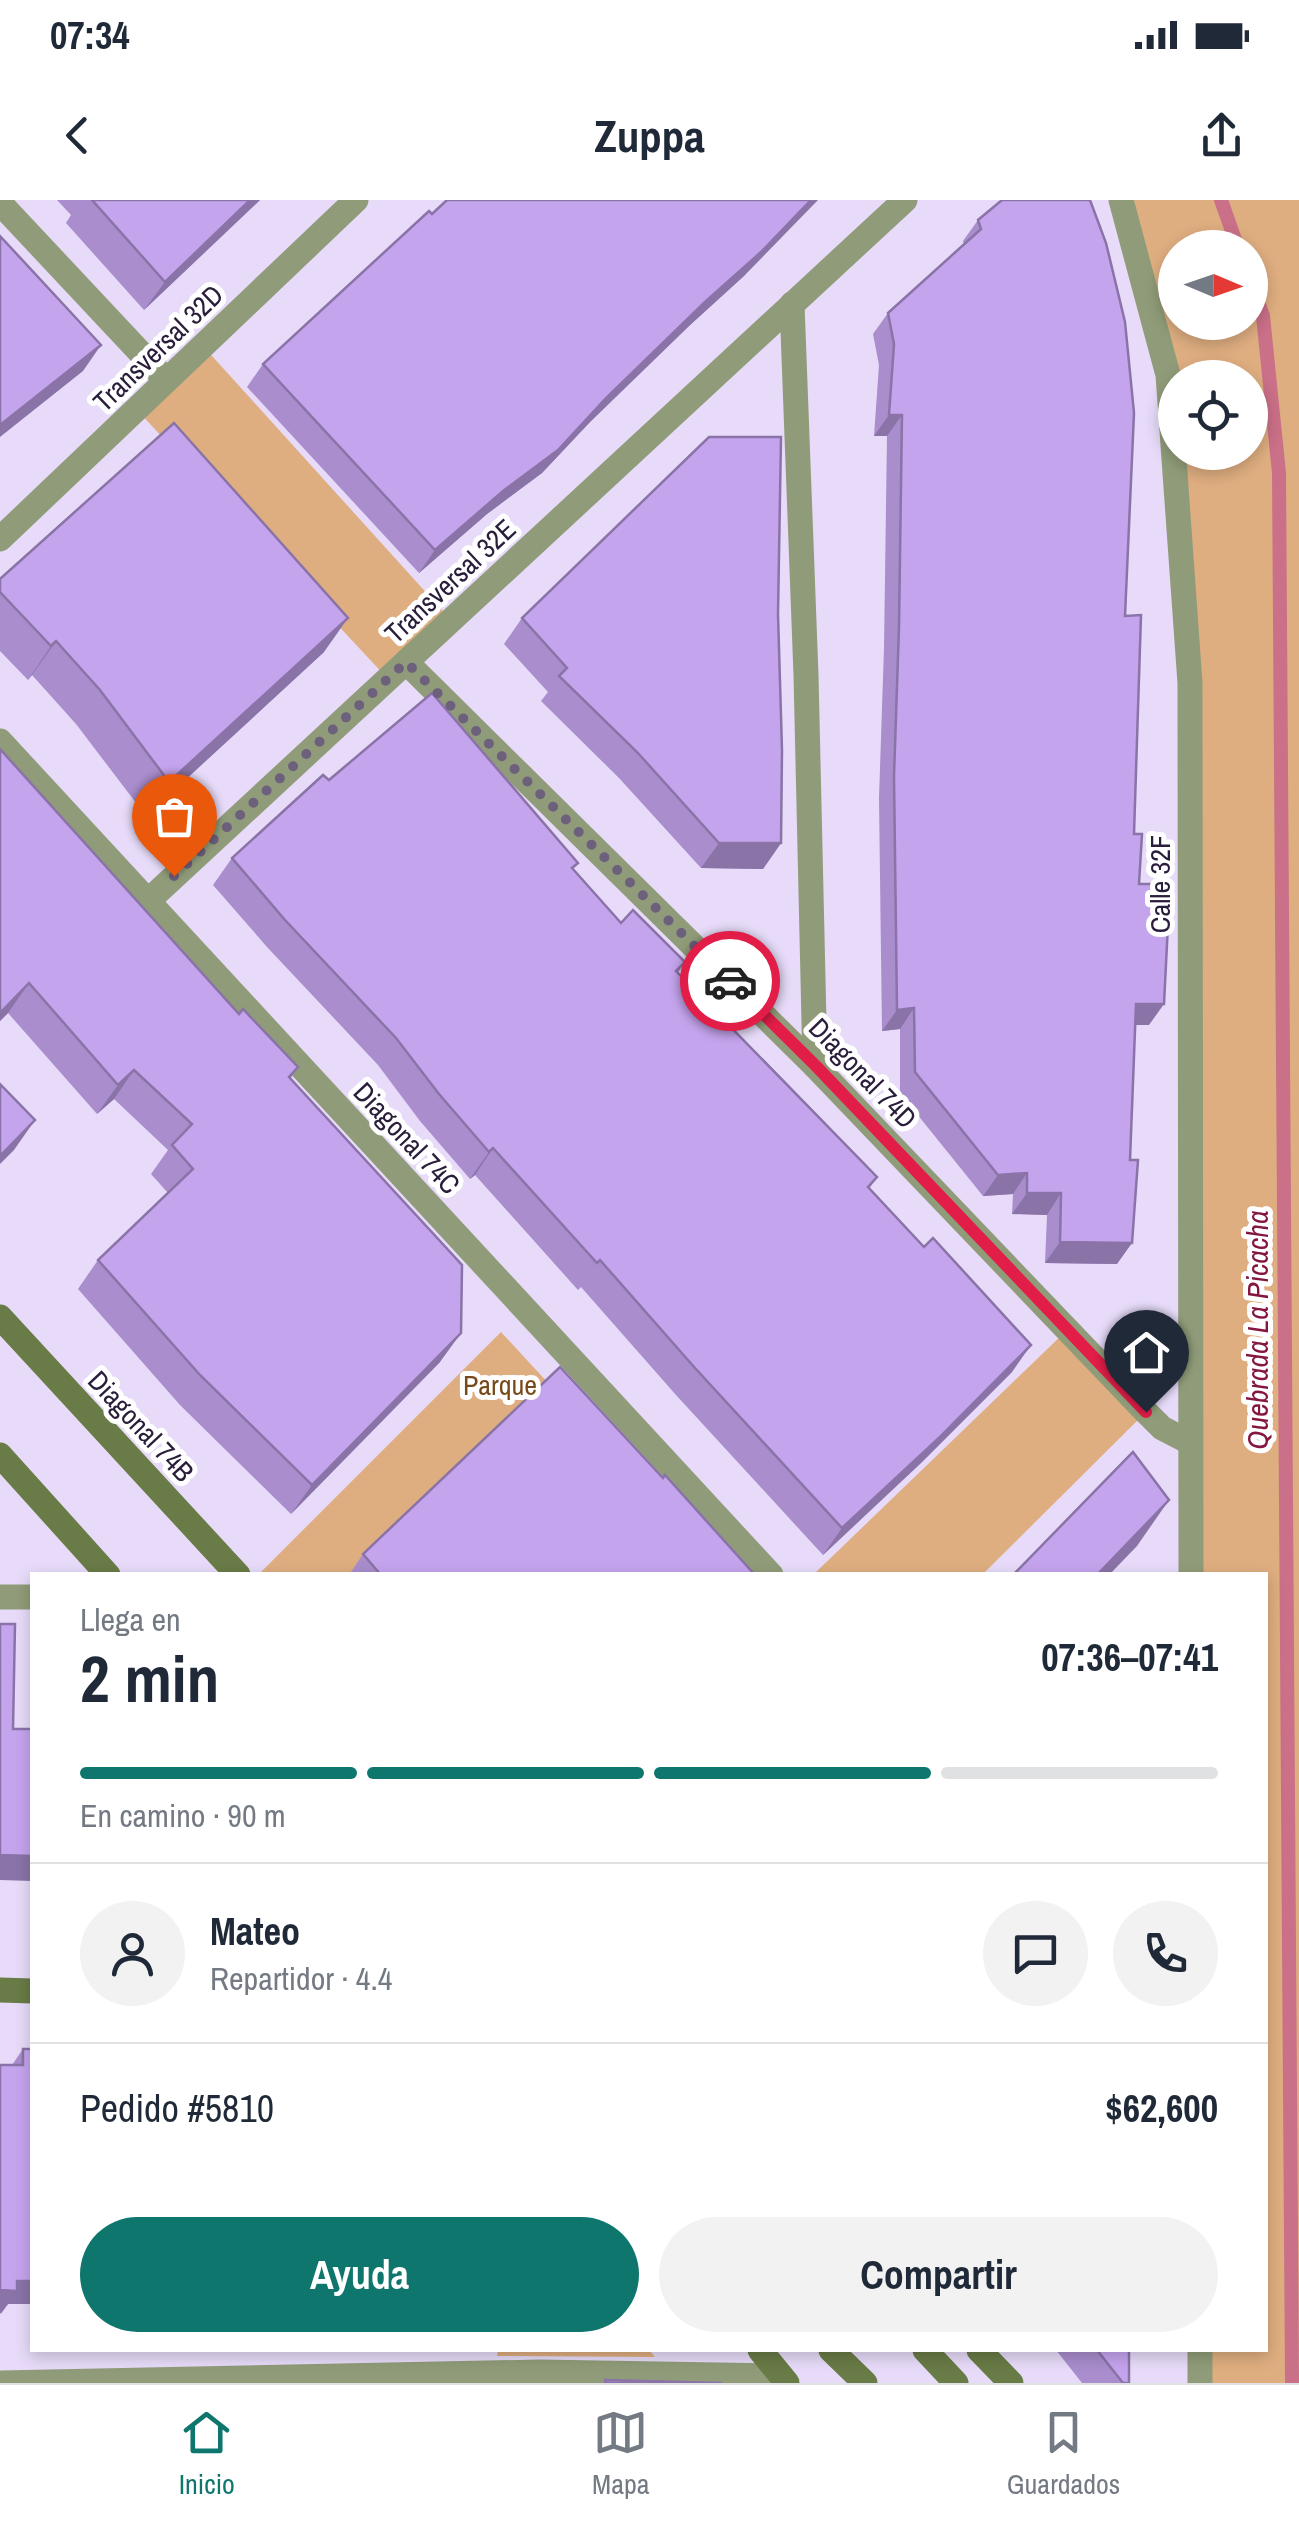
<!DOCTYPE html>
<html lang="es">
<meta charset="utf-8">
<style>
:root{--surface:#fff;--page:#f2f2f3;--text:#1f2937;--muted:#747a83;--line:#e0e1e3;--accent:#0f766e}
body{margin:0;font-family:"Archivo Narrow",sans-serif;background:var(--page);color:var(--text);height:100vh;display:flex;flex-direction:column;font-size:38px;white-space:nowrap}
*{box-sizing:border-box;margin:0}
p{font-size:32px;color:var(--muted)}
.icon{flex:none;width:55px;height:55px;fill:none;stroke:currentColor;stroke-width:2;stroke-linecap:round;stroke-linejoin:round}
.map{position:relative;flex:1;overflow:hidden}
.panel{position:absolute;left:30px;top:1372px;width:1238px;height:780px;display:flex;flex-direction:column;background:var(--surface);border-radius:0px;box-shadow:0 5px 15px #0003}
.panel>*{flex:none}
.needle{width:65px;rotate:92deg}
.tools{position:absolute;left:1158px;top:30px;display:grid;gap:20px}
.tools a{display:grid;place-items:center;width:110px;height:110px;border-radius:50%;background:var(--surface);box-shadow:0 5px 15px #0003;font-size:50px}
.pin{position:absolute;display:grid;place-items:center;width:85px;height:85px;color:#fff;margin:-102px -42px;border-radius:50% 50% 50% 0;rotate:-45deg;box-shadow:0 0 10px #0007}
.pin .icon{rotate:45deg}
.courier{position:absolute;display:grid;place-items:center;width:100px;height:100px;margin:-50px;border:8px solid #e11d48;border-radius:50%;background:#fff;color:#222;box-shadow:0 2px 12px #0007}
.summary em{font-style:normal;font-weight:700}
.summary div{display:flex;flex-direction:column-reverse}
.summary{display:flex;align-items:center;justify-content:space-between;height:170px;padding:0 50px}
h1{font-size:65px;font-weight:700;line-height:75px}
.bar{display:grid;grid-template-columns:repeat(4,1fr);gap:15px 10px;align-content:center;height:120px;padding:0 50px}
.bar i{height:12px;border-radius:8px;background:var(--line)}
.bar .selected{background:var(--accent)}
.bar p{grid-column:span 4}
.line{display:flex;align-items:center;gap:25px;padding:0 50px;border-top:2px solid var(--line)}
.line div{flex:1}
.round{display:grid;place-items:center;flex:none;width:105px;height:105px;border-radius:52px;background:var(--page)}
.button{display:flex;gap:20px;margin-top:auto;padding:20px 50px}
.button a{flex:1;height:115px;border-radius:60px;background:var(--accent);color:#fff;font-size:40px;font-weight:700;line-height:115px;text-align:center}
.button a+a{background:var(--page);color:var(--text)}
.status{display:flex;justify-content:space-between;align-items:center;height:70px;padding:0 50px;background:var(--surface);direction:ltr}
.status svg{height:28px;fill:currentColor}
header{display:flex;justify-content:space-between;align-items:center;height:130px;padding:0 50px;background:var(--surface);font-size:45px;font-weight:700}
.menu{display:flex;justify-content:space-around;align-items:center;height:140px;border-top:2px solid var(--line);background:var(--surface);font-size:28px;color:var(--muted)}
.menu a{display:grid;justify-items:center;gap:5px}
.menu .selected{color:var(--accent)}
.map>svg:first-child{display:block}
.green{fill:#dfae80;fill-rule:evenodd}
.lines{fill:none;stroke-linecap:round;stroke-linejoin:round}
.stream{stroke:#ca7088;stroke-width:14}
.minor{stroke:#909c79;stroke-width:25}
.tertiary{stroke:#909c79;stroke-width:25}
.secondary{stroke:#697b46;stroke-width:25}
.wall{fill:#a98dcd}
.shaded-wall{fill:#8a73a7}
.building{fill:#c5a4ee;stroke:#8a73a7;stroke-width:2.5}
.done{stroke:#6c607d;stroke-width:10;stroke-dasharray:0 18}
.route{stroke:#e11d48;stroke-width:12}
.labels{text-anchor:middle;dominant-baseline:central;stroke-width:10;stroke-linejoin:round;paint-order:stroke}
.street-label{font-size:28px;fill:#2a1d3a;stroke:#fff}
.park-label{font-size:28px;fill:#784a19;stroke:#fff}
.water-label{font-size:30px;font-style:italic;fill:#841640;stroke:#fff}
</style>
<div class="status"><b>07:34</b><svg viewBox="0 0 49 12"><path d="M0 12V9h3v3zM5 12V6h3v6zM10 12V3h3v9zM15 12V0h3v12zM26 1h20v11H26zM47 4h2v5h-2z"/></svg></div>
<header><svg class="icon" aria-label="back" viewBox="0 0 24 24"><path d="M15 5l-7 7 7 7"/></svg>Zuppa<svg class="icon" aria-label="share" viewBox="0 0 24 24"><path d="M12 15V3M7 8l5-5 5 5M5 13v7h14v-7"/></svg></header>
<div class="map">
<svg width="1299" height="2183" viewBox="0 0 1299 2183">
<rect width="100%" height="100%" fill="#e7dbf9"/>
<!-- green -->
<g class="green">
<path d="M1121,0H1299V2183H1200V2150H1265V1375H1191L1190,483L1168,175ZM1175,48H1250V122H1175ZM1175,178H1250V252H1175Z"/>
<polygon points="203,146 451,420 388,479 136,209"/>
<polygon points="1067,1130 1146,1212 982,1375 813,1375"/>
<polygon points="501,1132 550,1185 351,1375 258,1375"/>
<polygon points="498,2150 649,2150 655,2157 497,2156"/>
</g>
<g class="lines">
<!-- stream -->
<g class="stream">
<polyline points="1221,0 1238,48"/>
<polyline points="1250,80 1263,116 1279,273 1292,2183"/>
</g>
<!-- minor -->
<g class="minor">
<polyline points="0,3 166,180"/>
<polyline points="792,104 806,475 815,866"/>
<polyline points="0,339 356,0"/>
<polyline points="406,462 815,866 1146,1212 1162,1228 1189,1242"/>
<polyline points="0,541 771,1375"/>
<polyline points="148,701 905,0"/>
<polyline points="0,2183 539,2172 781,2176"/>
</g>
<!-- tertiary -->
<g class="tertiary">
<polyline points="1121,0 1168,175 1190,483 1191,1375"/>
<polyline points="0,1397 32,1397"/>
<polyline points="1200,2183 1200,2150"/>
</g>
<!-- secondary -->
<g class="secondary">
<polyline points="0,1117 238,1375"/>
<polyline points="0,1255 108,1375"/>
<polyline points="0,1790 32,1791"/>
<polyline points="760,2150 787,2183"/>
<polyline points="831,2150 865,2183"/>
<polyline points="925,2150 956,2183"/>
<polyline points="979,2150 1011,2183"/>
</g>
</g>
<!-- wall -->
<g class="wall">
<polygon points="57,0 260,0 144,110 66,23 71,15"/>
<polygon points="432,14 745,75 689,126 590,222 542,273 487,314 419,373 247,187 263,164"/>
<polygon points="978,20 1125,416 1134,634 1149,825 1135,825 1117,1064 1045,1063 1047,1015 1012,1014 1013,994 983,996 900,893 900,829 882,831 879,598 884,448 887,236 874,236 879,165 873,134 888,113 964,44 963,41"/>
<polygon points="0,379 324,452 146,616 76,524 32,475 28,480 0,451"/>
<polygon points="778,414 781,643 763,669 701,668 619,578 541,501 548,492 504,444 522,418"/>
<polygon points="0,549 239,814 298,867 291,878 440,1162 291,1314 180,1205 78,1089 98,1060 168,993 151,974 168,950 114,899 97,914 8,813 0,821"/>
<polygon points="329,580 573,670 621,723 685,762 678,773 877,977 869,989 1012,1172 922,1262 823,1355 676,1195 581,1087 578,1090 475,975 470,979 420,921 378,865 267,747 213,685 232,658"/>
<polygon points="363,1354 755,1375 349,1375"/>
<polygon points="23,1849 32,1849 32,2104 8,2104 1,2114 12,1865"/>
<polygon points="1056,2150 1129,2150 1129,2183 1082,2183"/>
</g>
<!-- shaded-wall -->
<g class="shaded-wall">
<polygon points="250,0 260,0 144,110 165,82"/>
<polygon points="811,0 818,0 745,75 689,126 590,222 542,273 487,314 419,373 435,350 606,198"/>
<polygon points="101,145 83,171 0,237 0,225"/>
<polygon points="889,215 902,215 887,236 874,236"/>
<polygon points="348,418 324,452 146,616 169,582"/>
<polygon points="56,441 32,475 28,480 51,446"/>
<polygon points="719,643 781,643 763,669 701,668"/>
<polygon points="29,783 8,813 0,821 0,813"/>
<polygon points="1136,804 1164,804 1149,825 1121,825"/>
<polygon points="914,808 900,829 882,831 897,810"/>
<polygon points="134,870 114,899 97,914 118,885"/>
<polygon points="35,920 14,950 0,964 0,956"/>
<polygon points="493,948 475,975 470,979 489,952"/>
<polygon points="1027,973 1013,994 983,996 998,975"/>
<polygon points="1027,993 1061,993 1047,1015 1012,1014"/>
<polygon points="1060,1042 1132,1043 1117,1064 1045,1063"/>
<polygon points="461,1133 440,1162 291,1314 312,1285"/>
<polygon points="1031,1145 1012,1172 922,1262 823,1355 842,1328"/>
<polygon points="1169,1300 1137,1346 1109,1375 1097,1375"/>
<polygon points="0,1655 32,1656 32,1681 0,1680"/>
<polygon points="17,2081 32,2081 32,2104 8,2104 0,2114 0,2090"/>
</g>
<!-- building -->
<g class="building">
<polygon points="92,0 250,0 165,82"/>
<polygon points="447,0 811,0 761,52 705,102 606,198 558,250 503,291 435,350 263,164 429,11 432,14"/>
<polygon points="1002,0 1090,0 1106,43 1125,122 1134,213 1125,416 1141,415 1134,634 1142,634 1139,684 1170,684 1164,804 1136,804 1130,960 1138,960 1132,1043 1060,1042 1061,993 1027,993 1027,973 998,975 915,872 914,808 897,810 894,576 899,427 902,215 889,215 894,144 888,113 981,29 978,20"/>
<polygon points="0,36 101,145 0,225"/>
<polygon points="174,223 348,418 169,582 100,490 56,441 51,446 0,392 0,379"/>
<polygon points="709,237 781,237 778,414 782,550 781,643 719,643 637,552 559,476 567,468 522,418"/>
<polygon points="432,493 578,663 572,668 621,723 633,710 685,762 676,771 877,977 868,987 924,1047 933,1038 1031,1145 941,1236 842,1328 695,1168 600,1060 597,1063 493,948 489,952 439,894 396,838 285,720 232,658 323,575 329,580"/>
<polygon points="0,549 239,814 243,809 298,867 289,877 462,1065 461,1133 312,1285 200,1175 98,1060 193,969 172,945 192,924 134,870 118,885 29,783 0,813"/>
<polygon points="0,884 35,920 0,956"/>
<polygon points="560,1167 663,1278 665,1275 755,1375 381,1375 363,1354"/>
<polygon points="1133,1252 1169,1300 1098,1374 1099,1375 1013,1375"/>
<polygon points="0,1424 15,1424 13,1529 32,1529 32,1656 0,1655"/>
<polygon points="23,1849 32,1849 32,2081 17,2081 17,2091 0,2090 0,1865 23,1865"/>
<polygon points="1097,2150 1129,2150 1129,2183 1123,2183"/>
<polygon points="605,2180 722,2183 605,2183"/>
</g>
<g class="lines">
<!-- done -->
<polyline class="done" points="174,676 406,462 730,781"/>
<!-- route -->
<polyline class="route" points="730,781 816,866 1146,1212"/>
</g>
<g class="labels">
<!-- street labels -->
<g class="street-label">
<text transform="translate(158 148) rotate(-44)">Transversal 32D</text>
<text transform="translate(450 381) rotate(-43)">Transversal 32E</text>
<text transform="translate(1160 684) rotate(-90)">Calle 32F</text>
<text transform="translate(863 873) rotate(46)">Diagonal 74D</text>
<text transform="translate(407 938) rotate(47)">Diagonal 74C</text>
<text transform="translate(141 1226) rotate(47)">Diagonal 74B</text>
</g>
<!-- park labels -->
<g class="park-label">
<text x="500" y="1185">Parque</text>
</g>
<!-- water labels -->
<g class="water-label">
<text transform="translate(1257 1130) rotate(-90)">Quebrada La Picacha</text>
</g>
</g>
</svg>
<div class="tools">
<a><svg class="needle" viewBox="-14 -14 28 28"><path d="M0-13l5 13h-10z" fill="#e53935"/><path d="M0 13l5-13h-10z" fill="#747a83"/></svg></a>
<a><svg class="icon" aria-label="locate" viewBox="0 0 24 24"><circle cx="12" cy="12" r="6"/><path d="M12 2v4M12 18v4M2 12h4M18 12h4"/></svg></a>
</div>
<div class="pin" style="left:174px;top:676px;background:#ea580c"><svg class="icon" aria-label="bag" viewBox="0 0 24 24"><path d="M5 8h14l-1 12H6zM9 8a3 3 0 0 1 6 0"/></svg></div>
<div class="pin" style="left:1146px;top:1212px;background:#1f2937"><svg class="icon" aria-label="home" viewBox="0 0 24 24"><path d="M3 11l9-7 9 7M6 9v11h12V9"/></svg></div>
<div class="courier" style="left:730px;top:781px"><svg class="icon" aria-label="car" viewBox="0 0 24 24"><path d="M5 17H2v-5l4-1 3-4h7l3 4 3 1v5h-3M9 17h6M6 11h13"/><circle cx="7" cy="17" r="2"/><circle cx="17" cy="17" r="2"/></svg></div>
<section class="panel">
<div class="summary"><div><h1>2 min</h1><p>Llega en</p></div><em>07:36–07:41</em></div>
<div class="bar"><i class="selected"></i><i class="selected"></i><i class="selected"></i><i></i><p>En camino · 90 m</p></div>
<div class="line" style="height:180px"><a class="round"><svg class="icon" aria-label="person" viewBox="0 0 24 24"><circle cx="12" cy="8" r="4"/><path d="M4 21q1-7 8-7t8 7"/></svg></a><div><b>Mateo</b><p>Repartidor · 4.4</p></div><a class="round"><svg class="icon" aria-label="chat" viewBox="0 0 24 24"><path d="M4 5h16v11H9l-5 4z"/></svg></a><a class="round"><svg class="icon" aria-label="phone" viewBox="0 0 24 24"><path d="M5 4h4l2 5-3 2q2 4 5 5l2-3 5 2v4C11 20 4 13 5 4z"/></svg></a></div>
<div class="line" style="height:130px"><div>Pedido #5810</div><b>$62,600</b></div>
<div class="button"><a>Ayuda</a><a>Compartir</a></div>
</section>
</div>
<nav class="menu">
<a class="selected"><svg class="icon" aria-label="home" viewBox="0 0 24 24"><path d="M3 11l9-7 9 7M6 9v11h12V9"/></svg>Inicio</a>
<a><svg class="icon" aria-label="map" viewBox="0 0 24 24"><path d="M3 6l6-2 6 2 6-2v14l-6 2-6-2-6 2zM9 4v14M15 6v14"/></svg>Mapa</a>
<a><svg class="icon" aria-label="saved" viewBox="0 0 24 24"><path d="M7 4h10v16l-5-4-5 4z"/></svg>Guardados</a>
</nav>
